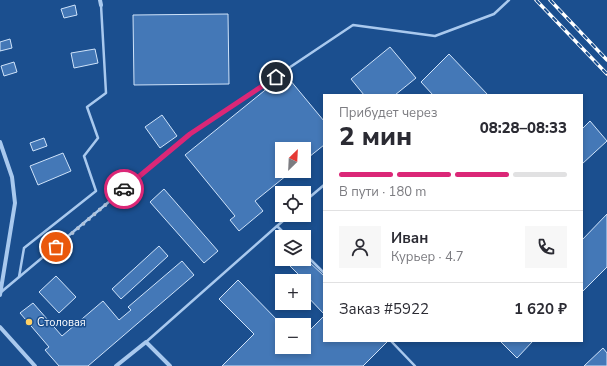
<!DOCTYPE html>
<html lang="ru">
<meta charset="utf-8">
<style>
:root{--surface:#fff;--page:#f7f7f7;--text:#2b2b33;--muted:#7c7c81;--line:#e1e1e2;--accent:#db2777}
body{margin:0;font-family:"Nunito Sans",sans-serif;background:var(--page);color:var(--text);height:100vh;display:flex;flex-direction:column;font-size:15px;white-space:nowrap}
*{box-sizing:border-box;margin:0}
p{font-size:13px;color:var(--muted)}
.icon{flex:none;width:22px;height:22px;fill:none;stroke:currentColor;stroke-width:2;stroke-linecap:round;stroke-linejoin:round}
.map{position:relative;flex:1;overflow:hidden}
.details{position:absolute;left:323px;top:94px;width:260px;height:248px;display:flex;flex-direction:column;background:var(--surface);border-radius:0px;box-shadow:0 2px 6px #0003}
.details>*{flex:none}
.needle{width:26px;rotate:24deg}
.buttons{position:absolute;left:275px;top:142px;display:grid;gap:8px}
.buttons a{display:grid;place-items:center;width:36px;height:36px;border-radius:0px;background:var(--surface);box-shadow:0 2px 6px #0003;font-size:20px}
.pin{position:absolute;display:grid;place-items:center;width:34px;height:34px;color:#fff;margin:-17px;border:2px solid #fff;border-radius:50%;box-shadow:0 1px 4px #0007}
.courier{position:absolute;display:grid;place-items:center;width:40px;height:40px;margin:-20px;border:3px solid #db2777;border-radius:50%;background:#fff;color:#222;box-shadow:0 1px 5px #0007}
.headline em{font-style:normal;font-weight:800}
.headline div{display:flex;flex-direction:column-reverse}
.headline{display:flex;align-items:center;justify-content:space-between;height:68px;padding:0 16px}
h1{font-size:26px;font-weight:800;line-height:30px}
.bar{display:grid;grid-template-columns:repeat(4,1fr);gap:6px 4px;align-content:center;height:48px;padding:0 16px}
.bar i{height:5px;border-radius:3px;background:var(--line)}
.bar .on{background:var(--accent)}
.bar p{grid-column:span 4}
.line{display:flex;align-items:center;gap:10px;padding:0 16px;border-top:1px solid var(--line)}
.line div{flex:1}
.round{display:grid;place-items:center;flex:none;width:42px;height:42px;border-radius:0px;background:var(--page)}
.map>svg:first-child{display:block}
.building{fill:#4478b7;stroke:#cfe3fa}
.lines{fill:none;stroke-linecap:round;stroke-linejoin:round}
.lane{stroke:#a9c9ee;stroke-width:2.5}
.street{stroke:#a9c9ee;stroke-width:4}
.rail-casing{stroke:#fff;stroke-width:3.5}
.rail{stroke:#1b4f8f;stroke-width:2;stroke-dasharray:6;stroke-linecap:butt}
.done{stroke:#afc1d8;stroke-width:4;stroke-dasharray:0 7.2}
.route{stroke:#db2777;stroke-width:5}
.poi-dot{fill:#ffd166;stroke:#1b4f8f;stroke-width:1.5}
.labels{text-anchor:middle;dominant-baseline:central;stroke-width:3;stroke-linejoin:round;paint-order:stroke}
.poi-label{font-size:11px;fill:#fff;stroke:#1b4f8f;text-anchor:start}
</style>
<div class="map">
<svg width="607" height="366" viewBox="0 0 607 366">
<rect width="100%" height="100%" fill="#1b4f8f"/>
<!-- building -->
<g class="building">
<polygon points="75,5 77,15 64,18 61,9"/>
<polygon points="228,14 229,84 134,85 133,15"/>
<polygon points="10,39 12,48 0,51 0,42"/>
<polygon points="390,47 416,78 395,95 364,95 351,79"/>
<polygon points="95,49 98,63 74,68 71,53"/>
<polygon points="449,54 488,95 433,95 421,82"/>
<polygon points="14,62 17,72 4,76 1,66"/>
<polygon points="285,74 324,121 324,145 304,161 304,149 282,149 282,171 292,171 255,201 263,211 239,231 230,220 235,216 185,155"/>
<polygon points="162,115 177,136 160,148 145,127"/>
<polygon points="590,121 607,141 582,164 582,129"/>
<polygon points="44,138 47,146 33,151 30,143"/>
<polygon points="63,153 71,171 38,185 30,166"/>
<polygon points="164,189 218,251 204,263 150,202"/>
<polygon points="607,214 607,267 582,292 582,240"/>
<polygon points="159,246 168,256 121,299 112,289"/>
<polygon points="283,259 306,259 324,276 324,314 304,293 311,287"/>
<polygon points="182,261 194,275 88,366 59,366 45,350 49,347 20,313 33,303 62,336 103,301 119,320 131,310 128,307"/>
<polygon points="56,276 76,297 59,313 39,292"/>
<polygon points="238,280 282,325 282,347 304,347 304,336 324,316 324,341 388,341 363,366 222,366 254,334 219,299"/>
<polygon points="500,341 533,341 517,358"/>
<polygon points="603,348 607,353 607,366 584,366"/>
</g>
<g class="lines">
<!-- lane -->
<g class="lane">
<polyline points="304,202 324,185"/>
<polyline points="277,226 290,215"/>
<polyline points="304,253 324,273"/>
<polyline points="19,277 24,248 96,191 84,156 98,138 87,107 106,93 101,5"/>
<polyline points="0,293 190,134 353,25 435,36 494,14 509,0"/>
<polyline points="391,341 415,366"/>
<polyline points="146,342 277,226 288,237"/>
</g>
<!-- street -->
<g class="street">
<polyline points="100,0 101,5"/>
<polyline points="0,142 12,177 15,203 0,295"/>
<polyline points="0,327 35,366"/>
<polyline points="116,366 146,342 170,366"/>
</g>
<!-- rail casing -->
<g class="rail-casing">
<g id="rail">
<polyline points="536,0 607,74"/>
<polyline points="550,0 607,60"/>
</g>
</g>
<!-- rail -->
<use href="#rail" class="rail"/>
</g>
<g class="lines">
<!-- done -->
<polyline class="done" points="56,247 124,189"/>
<!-- route -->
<polyline class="route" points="124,189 190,134 276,77"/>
</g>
<!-- markers -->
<circle class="poi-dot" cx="29" cy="322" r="4"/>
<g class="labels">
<!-- poi labels -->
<g class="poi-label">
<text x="37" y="322">Столовая</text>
</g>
</g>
</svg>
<div class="buttons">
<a><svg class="needle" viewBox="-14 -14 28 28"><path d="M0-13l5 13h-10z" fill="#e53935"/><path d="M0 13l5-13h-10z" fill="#7c7c81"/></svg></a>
<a><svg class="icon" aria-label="locate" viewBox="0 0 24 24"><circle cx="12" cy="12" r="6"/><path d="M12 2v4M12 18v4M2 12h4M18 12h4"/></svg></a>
<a><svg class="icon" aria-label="layers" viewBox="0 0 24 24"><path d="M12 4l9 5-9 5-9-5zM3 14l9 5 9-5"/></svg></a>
<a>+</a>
<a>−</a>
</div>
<div class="pin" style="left:56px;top:247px;background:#ea580c"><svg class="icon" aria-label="bag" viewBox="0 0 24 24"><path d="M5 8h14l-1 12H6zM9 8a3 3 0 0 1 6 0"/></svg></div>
<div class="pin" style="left:276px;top:77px;background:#1f2937"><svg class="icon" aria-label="home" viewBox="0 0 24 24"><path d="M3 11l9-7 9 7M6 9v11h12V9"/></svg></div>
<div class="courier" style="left:124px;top:189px"><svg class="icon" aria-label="car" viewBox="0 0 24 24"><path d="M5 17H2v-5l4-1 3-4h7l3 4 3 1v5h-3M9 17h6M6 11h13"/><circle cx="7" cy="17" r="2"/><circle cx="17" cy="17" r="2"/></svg></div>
<section class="details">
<div class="headline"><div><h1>2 мин</h1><p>Прибудет через</p></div><em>08:28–08:33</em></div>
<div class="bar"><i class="on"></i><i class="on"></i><i class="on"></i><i></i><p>В пути · 180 m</p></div>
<div class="line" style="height:72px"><a class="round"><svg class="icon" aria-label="person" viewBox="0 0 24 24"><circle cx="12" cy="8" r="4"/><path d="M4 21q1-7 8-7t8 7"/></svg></a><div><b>Иван</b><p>Курьер · 4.7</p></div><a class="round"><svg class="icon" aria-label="phone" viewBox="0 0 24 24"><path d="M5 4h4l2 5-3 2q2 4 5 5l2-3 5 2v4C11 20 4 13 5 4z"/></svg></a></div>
<div class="line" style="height:52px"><div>Заказ #5922</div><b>1 620 ₽</b></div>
</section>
</div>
